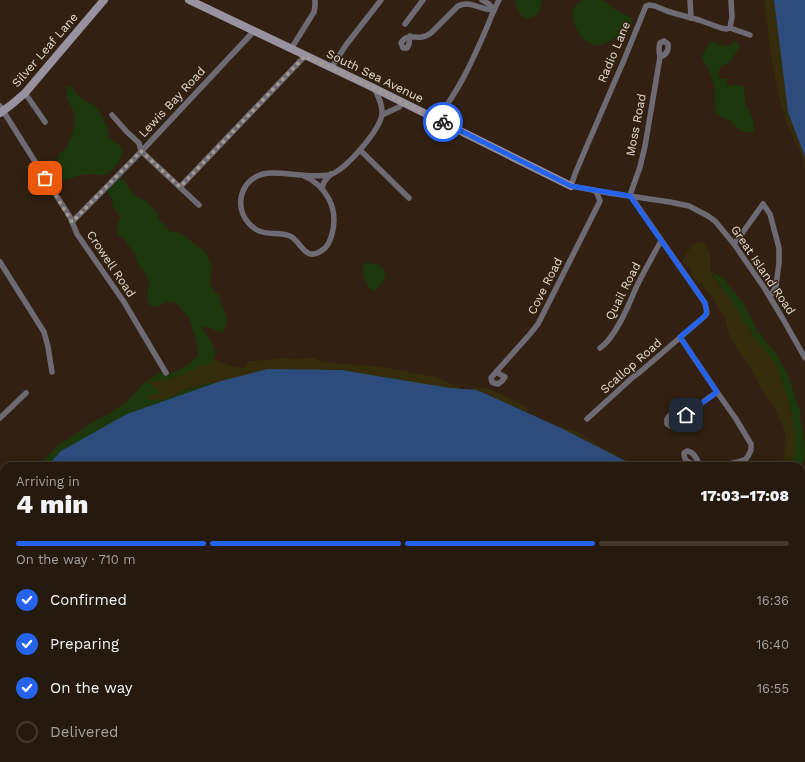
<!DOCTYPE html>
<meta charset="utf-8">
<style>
:root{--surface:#26190e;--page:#32261c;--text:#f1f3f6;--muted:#a4a09e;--line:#42382e;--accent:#2563eb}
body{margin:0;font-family:"Work Sans",sans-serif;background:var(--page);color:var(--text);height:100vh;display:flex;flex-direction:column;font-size:15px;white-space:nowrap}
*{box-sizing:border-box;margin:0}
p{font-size:13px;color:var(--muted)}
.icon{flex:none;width:22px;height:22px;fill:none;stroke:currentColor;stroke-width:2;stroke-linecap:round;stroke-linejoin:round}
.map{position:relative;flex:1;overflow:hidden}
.details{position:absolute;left:0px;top:462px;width:805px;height:300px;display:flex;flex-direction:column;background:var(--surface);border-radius:12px 12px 0 0;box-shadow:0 2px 10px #0003,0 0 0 1px var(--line)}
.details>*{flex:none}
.pin{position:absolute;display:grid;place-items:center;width:34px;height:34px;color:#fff;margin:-17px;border-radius:8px;box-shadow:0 2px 6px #0006}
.courier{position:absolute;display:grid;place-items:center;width:40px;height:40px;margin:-20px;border:3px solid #2563eb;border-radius:50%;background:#fff;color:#222;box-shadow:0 1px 5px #0007}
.head em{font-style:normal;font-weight:800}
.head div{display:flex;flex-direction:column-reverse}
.head{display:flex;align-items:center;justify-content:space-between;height:68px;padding:0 16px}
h1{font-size:26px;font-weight:800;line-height:30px}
.bar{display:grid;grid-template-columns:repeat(4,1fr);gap:6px 4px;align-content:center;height:48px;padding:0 16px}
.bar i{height:5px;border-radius:3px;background:var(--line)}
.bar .current{background:var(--accent)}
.bar p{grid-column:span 4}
ol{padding:0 16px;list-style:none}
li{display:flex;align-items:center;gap:12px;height:44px}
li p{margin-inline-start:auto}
li .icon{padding:4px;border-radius:50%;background:var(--accent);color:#fff;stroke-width:4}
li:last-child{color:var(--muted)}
li i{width:22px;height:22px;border:2px solid var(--line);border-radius:50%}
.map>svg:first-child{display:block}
.green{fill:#1d370d}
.sand{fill:#342c0b}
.water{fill:#2c4c7e}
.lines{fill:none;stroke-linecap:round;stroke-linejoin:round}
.street{stroke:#6e6a74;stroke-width:5.5}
.secondary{stroke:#9891a0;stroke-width:8}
.done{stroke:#a6998d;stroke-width:4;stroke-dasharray:0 7.2}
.route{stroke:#2563eb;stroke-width:5}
.labels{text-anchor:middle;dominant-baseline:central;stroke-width:3;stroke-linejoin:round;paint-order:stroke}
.street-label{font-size:12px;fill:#e4d9cf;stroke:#322112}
</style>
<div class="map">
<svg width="805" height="762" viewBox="0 0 805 762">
<rect width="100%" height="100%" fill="#322112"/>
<!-- green -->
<g class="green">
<path d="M515,0H542C539,13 539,18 524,18L517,10Z"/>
<path d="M584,0H602L609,4L614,9L628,16L633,20C631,31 626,32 617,37C611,40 603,46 597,45C583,45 570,23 573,10C575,5 579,2 584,0Z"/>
<path d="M736,40L740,46C735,54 730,64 721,66L719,70L718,77L721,79H727V84C733,87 738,83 744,87L745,99L746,105L753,119L754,132H745L740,130L735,126L731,121L720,116L716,113L715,104L714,84L707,65L703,61L702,57L703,54L708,45L710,42L713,41L719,45L730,46Z"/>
<path d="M67,86H70L73,89L79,97L97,107L107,127L109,134L108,138C133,149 121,162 106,175L88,174L80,175L66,180L61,178C58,165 53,169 60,153C71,149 76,124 74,113C73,108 69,104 67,99C66,94 67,90 67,86Z"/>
<path d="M121,176L133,194L147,202L154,209L158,215V218L169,231L173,232L180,233L204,251L207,255L212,267L210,283L214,292L219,295C219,302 222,305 224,311C228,318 226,326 223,333L208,327H202C204,334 209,337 212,343C217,352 216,361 208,366L203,365L181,376L162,381H155L148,383C152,385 159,389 161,392L155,395L150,396L175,395L183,390L206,384L212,382L224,385L63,466H33L41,463L56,447L93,422L111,413L124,404L137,391L143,384L160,372C172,378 190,364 198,356L197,342L189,318L178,305L173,302H167L156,307L149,305L147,296L149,283L146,273L138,265L135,253L129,246L125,240L117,234V228L120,217L117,211L113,208L112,198L107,192L106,188Z"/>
<path d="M368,262C371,264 375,264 378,265C393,272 383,285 373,291C366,287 361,271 364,264Z"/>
<polygon points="711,272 723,278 735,293 745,304 745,307 754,323 756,330 762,335 766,342 775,352 779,358 781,364 788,374 796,400 801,412 800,416 804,442 805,458 801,466 791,466 792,458 795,453 795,436 789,403 779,374 777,367 753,336 735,307"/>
<polygon points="805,476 805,762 792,762 791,758 801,758 801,477"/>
<polygon points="0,691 2,692 4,692 4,750 3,742 0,733"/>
<polygon points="609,758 724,758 724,762 607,762"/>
</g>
<!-- sand -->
<g class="sand">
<polygon points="764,0 781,0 805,107 805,172 800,150 796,144 785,119 779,97 771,55"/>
<path d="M697,243H703C715,255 707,263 712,275L735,307L753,336L769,355L777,367L779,374L789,403L795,436V453L792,458L791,466H778L782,462L784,457L786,436L783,426L780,420L773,405L762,390L749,365L737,349L729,334L725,318L721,311L715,304L711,295L693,276L692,271L688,266L682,262L691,246Z"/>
<path d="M286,358L299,359L313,358L323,362L383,367L436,377L453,385L460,387L457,394L224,385L212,382L206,384L183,390L175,395L163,399L148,400V398C151,395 157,394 160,392C159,390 150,384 148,383L155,381H162L181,376L196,369L201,362L203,365L208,366L212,363L215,359C223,364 233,367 243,368L247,365L248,361H253Z"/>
<polygon points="472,388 486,388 504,395 526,407 528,408 526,416 470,392"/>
<polygon points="546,426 560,427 578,432 606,450 615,453 620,458 641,466 610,466"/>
</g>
<!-- water -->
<g class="water">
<polygon points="774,0 805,0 805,157 788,112"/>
<polygon points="268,369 341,370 450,388 477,390 563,429 635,466 47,466 61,451 127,414 221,381"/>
<polygon points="66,758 621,758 621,762 62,762"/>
<polygon points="745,758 786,758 788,762 745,762"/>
</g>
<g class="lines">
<!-- street -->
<g class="street">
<polyline points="482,0 489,4 494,10"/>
<polyline points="690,0 691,18"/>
<polyline points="405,24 423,0"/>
<polyline points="730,28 732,17 731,0"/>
<polyline points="750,35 730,28 727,29 721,28 699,20 677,14 667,11 655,6 649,5 646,6 624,60 586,148 575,174 571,186 609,193 670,202 689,206 708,216 715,221 734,244 765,289 783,319 805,358"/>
<path d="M410,36C409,40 410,45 407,48H403L401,43C406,34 414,38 422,37C426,36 429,35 432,32L458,6C471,0 480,10 494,10"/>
<polyline points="291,49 314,12 315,6 315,0"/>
<polyline points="331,68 346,45 381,0"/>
<polyline points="25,93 45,122"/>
<polyline points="0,106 70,217 77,234 124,302 166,373"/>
<polyline points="112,115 127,132 139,143 141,151"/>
<polyline points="382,115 399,107 403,102"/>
<path d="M436,119C457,94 471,64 484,34C489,23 493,11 499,0"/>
<polyline points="360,150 409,198"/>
<polyline points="141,151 199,205"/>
<path d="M302,175C326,185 339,208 332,234C330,241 328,247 321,251C305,262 301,241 290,236C280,231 267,236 257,230C229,213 239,173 272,173C291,173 310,178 329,175C345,171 380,130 382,114C383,105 378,96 374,88"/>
<polyline points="180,187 305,56"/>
<polyline points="322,188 324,182 331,174"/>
<polyline points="72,222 136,157 254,31"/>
<polyline points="734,244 743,232 763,204 770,214 779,248 779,263 776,286 770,297"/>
<polyline points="0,262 44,332 48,347 52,372"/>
<polyline points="680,337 717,392 736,419 751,444 751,450 748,456 746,459 738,462 720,466"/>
<path d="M600,348C615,338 628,307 635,290C643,273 652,257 661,241"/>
<polyline points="496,372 505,377 502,381 498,384 494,383 492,382 491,378 496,372 530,334 538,324 600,201 597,193 594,190"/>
<polygon points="670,415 673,415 682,417 671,426 670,426 667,424 667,419"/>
<polyline points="682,417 717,392"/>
<polyline points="0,418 26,393"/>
<path d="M587,419L633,377L640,372L705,316L707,313L705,303L630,195L640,167L645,146L660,57C659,52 658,48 660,43L664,41L668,44C669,51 666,55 660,57"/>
<path d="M699,465C697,458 694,452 687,451L684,453C684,465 694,463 702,466"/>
<polyline points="0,656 4,660"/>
<polyline points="15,762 20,758"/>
</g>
<!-- secondary -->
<g class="secondary">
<polyline points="189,0 374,88 571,186"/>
<polyline points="0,113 11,105 25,93 104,0"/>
<polyline points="0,630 4,630"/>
</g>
</g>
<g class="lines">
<!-- done -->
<polyline class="done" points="45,178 72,222 141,151 180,187 305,56 374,88 443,122"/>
<!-- route -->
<path class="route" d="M443,122L571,186L630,196L705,303C706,308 708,312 705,316L680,337L717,392L686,415"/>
</g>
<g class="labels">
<!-- street labels -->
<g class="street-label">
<text transform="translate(45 50) rotate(-49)">Silver Leaf Lane</text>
<text transform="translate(614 52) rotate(-67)">Radio Lane</text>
<text transform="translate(375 76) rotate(26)">South Sea Avenue</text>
<text transform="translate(172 102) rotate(-47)">Lewis Bay Road</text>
<text transform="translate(636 125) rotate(-79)">Moss Road</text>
<text transform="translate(111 264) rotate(56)">Crowell Road</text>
<text transform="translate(763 270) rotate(56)">Great Island Road</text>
<text transform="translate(545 286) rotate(-63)">Cove Road</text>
<text transform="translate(623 291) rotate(-63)">Quail Road</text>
<text transform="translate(631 366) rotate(-41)">Scallop Road</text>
</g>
</g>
</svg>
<div class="pin" style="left:45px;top:178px;background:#ea580c"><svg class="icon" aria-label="bag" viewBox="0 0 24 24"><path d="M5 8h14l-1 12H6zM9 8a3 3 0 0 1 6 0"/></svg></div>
<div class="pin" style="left:686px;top:415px;background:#1f2937"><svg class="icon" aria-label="home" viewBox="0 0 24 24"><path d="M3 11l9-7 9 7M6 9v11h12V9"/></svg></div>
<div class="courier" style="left:443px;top:122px"><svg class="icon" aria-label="bike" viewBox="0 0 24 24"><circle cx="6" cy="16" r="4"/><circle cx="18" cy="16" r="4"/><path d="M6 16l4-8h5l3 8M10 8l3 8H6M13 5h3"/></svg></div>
<section class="details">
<div class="head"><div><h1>4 min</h1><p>Arriving in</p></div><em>17:03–17:08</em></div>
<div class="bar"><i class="current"></i><i class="current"></i><i class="current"></i><i></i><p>On the way · 710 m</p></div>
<ol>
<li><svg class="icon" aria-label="check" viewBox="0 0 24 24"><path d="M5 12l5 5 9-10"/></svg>Confirmed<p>16:36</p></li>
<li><svg class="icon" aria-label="check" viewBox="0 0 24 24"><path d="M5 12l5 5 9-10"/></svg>Preparing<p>16:40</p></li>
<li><svg class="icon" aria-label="check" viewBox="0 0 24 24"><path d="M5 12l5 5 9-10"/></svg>On the way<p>16:55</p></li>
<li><i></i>Delivered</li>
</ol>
</section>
</div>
